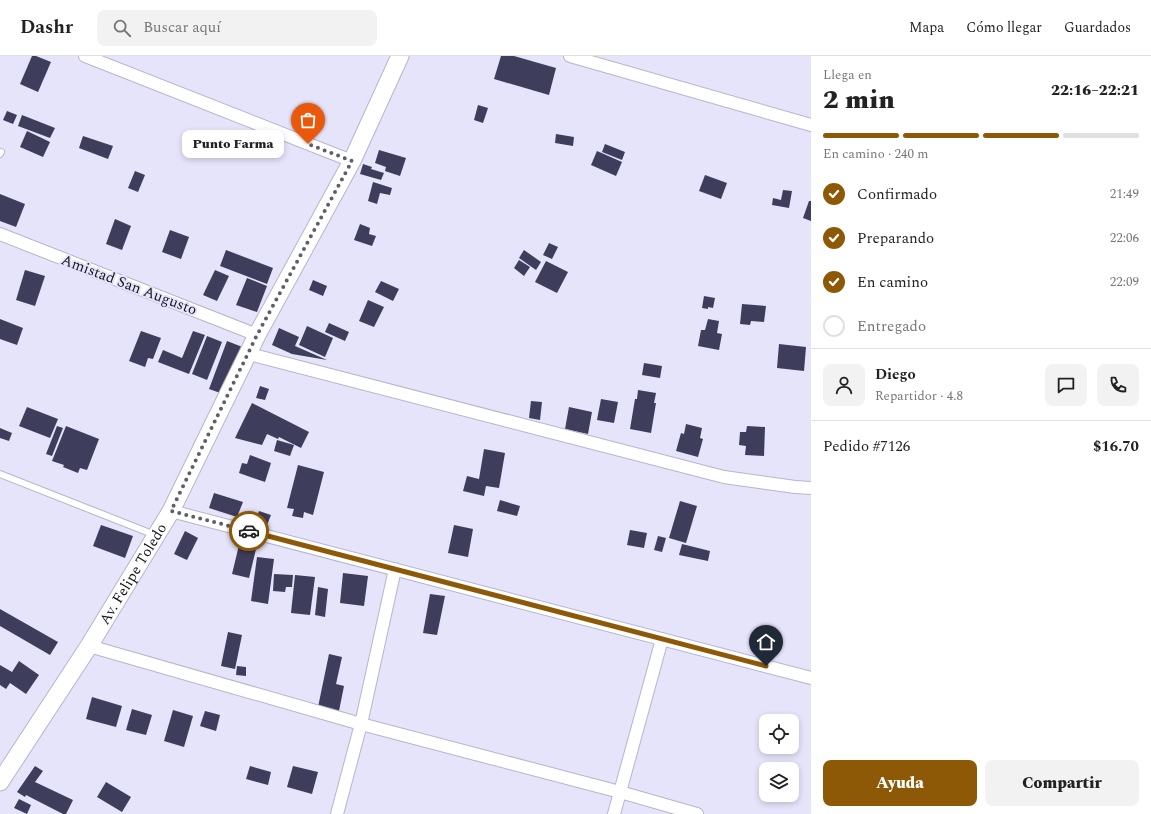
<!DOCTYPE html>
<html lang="es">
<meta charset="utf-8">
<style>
:root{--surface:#fff;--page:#f2f2f2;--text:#222;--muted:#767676;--line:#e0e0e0;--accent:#8d5907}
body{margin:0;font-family:Spectral,serif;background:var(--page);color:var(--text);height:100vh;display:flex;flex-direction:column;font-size:15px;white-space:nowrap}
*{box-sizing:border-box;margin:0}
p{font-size:13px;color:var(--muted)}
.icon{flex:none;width:22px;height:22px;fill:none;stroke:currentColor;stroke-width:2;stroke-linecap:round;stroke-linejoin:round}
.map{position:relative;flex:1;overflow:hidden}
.sheet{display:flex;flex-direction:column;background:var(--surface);width:340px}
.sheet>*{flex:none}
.tools{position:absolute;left:759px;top:658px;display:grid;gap:8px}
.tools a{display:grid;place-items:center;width:40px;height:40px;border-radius:8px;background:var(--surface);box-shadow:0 2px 6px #0003;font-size:20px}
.pin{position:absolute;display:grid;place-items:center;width:34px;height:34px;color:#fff;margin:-41px -17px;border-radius:50% 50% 50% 0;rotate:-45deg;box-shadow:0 0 4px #0007}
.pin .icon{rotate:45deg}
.courier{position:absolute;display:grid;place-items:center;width:40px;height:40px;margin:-20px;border:3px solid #8d5907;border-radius:50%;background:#fff;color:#222;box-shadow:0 1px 5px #0007}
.bubble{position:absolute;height:28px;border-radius:8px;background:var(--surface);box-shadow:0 2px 6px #0003;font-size:13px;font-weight:800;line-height:28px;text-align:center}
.head em{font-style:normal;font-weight:800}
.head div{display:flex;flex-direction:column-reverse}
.head{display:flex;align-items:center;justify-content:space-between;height:68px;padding:0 12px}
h1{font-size:26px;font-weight:800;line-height:30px}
.bar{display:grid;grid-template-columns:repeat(4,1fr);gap:6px 4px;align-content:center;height:48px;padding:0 12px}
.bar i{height:5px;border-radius:3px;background:var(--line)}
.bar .on{background:var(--accent)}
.bar p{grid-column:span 4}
.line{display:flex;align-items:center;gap:10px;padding:0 12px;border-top:1px solid var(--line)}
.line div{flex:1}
.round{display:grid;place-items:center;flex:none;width:42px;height:42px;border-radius:8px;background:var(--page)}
ol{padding:0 12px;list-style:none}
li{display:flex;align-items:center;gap:12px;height:44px}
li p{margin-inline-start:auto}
li .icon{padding:4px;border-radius:50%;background:var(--accent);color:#fff;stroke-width:4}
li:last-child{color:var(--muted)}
li i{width:22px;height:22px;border:2px solid var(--line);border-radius:50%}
.button{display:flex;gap:8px;margin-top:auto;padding:8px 12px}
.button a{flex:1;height:46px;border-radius:8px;background:var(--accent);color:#fff;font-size:16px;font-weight:800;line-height:46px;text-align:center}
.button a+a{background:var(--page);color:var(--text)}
header{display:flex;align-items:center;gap:24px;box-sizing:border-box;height:56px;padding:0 20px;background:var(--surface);border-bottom:1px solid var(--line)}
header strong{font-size:19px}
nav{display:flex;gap:22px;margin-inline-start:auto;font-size:14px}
.search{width:280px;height:36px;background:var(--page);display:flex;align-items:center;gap:10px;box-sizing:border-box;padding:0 14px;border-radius:8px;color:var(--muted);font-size:15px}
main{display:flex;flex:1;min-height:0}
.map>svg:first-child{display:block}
.building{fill:#3f3d5c}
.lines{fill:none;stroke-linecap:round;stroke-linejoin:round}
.service-casing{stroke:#b5b5cb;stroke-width:8}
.minor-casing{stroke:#b5b5cb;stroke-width:14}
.secondary-casing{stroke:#b5b5cb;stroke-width:19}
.service{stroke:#fff;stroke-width:6}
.minor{stroke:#fff;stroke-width:12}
.secondary{stroke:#fff;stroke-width:17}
.done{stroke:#5f5f6c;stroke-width:4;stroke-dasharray:0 7.2}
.route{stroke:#8d5907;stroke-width:5}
.labels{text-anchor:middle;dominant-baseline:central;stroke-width:4;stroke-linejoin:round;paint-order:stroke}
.street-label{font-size:15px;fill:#17171f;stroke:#e5e4fb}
</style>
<header>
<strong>Dashr</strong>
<div class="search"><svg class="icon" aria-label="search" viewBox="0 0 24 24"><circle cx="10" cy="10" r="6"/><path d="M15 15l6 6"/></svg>Buscar aquí</div>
<nav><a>Mapa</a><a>Cómo llegar</a><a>Guardados</a></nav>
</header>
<main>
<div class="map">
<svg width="811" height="758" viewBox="0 0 811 758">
<rect width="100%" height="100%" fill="#e5e4fb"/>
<!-- building -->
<g class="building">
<polygon points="32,0 36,0 51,6 38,36 20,28"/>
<polygon points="501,0 514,0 556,12 549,39 494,23"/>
<polygon points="478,49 488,52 483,67 474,64"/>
<polygon points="7,55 17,59 13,68 3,64"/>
<polygon points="22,59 55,72 50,82 18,70"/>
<polygon points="27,75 50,86 43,101 20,91"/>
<polygon points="556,78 574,81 573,90 555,87"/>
<polygon points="83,80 113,90 108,103 79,92"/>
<polygon points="605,88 625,96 622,104 602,96"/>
<polygon points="379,94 406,102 400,120 385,115 386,111 375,107"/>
<polygon points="597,95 622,106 616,120 591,109"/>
<polygon points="363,108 372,111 371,113 384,117 381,124 360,118"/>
<polygon points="135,115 145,119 138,136 128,132"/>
<polygon points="705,119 727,127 721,143 699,135"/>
<polygon points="373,126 392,132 390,139 380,137 377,148 368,145"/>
<polygon points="783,134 792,135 789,152 772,149 773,142 781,144"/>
<polygon points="0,138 25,148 16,171 0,165"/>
<polygon points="809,145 811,145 811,165 803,162"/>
<polygon points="115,163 131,170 122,194 106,188"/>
<polygon points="360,168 370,172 369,178 376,180 372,190 354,184"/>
<polygon points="170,174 189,181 181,203 162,196"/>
<polygon points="549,187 558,191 552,203 543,199"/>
<polygon points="226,194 273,212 267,228 220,210"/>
<polygon points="524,194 541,206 536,214 519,202"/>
<polygon points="519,204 530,211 524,220 514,212"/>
<polygon points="546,205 568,216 557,237 535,226"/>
<polygon points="25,214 45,220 35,250 16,244"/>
<polygon points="215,214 229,220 217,245 203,239"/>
<polygon points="247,222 267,230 257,256 236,249"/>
<polygon points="313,224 327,230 323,240 309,234"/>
<polygon points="381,225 399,233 393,245 375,236"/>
<polygon points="704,240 715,242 713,252 708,251 708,253 702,252"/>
<polygon points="368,244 384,251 374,271 359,265"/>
<polygon points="742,248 766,250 764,266 751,265 750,269 740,268"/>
<polygon points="0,263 23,272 17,289 0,283"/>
<polygon points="708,263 719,265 717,277 722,278 719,294 698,290 701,274 705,274"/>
<polygon points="329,267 349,276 345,285 325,276"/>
<polygon points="307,270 333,282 325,301 299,289"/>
<polygon points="279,272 299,281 295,290 327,304 292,298 272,289"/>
<polygon points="141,275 161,282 153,303 148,302 145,311 129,305"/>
<polygon points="193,275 205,279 189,318 158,306 163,294 182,302"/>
<polygon points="207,280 222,286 207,324 192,318"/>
<polygon points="227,285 245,292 226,339 209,333"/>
<polygon points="779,288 806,291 804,315 777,312"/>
<polygon points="644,307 662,310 660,322 642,319"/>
<polygon points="260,330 269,333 265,344 256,342"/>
<polygon points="638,334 656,337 654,347 656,347 651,377 630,373 635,343 637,343"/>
<polygon points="601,343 618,346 614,367 597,364"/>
<polygon points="531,345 542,346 540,364 529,362"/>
<polygon points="252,347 309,376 301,392 279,381 278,383 267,378 262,389 235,382"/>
<polygon points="27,351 58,363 50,382 19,370"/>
<polygon points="569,351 592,356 588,378 565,373"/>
<polygon points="686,368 702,372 700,382 703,383 698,401 676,395 681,377 684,378"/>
<polygon points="57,370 63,372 52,400 46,398"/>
<polygon points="66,370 99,383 87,414 80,412 78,417 63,411 64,409 52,405"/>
<polygon points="747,370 765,371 764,400 745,399 746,390 739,389 740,376 746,376"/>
<polygon points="0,372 12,377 9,385 0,382"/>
<polygon points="277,384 294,389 290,400 274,395"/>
<polygon points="484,393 505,397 499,432 486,430 484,440 463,435 467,420 479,423"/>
<polygon points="250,399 271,407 265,426 239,417 242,407 247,408"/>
<polygon points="298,409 324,416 313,459 304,456 303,462 292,460 294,453 287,452"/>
<polygon points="214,437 243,446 237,461 209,452"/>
<polygon points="500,444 520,450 517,460 497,455"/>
<polygon points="680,445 697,450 686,487 669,482"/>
<polygon points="259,455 271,459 267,469 255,465"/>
<polygon points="101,469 133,480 125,502 93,490"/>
<polygon points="454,469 473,473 468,501 448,497"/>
<polygon points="630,474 647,477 644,492 627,489"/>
<polygon points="185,475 198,482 187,504 174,498"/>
<polygon points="658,480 666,482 662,496 654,494"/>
<polygon points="240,485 257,489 249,522 232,518"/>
<polygon points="682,488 710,495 708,505 679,499"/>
<polygon points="257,501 274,503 268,548 251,545"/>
<polygon points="343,517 368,520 364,550 340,547"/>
<polygon points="274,518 293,519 292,531 286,531 285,536 273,535"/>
<polygon points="295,519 315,521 310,559 291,557"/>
<polygon points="318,531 328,533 325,561 315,559"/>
<polygon points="430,538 445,540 437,579 423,577"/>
<polygon points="0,553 58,586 50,599 0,570"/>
<polygon points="228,576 242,579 235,613 221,610"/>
<polygon points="329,598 342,601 336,628 344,630 339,655 318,651"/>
<polygon points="19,605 39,619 26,638 10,627 6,633 0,629 0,609 12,616"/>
<polygon points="237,610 246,611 246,620 236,619"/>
<polygon points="92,641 122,650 116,671 86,663"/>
<polygon points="132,653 152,659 146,679 126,674"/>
<polygon points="173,654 193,660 184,691 164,685"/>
<polygon points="205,655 220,659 216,675 200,670"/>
<polygon points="35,710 43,715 35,726 73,744 66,758 63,758 26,739 25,741 17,736"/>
<polygon points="250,710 271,716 268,729 246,723"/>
<polygon points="293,710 318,716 312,738 287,731"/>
<polygon points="106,726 131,741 122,756 97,741"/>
<polygon points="19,743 31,749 27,758 14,752"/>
</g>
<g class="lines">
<!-- service casing -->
<g class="service-casing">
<g id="service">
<polyline points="0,98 1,96"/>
<polyline points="0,418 155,479"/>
</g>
</g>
<!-- minor casing -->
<g class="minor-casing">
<g id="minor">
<polyline points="85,0 352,105"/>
<polyline points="570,0 811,69"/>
<polyline points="0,178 257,279"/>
<polyline points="249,298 724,421 795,431 811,432"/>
<polyline points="171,455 811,622"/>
<polyline points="89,590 361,668 620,736 697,758"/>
<polyline points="337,758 361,668 395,513"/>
<polyline points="614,758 662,583"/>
</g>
</g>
<!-- secondary casing -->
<g class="secondary-casing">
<g id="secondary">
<path id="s1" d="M0,726L89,590L171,455L257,279L352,105L400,0"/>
</g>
</g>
<!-- service -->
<use href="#service" class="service"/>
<!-- minor -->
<use href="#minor" class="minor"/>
<!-- secondary -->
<use href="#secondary" class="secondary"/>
</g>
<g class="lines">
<!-- done -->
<polyline class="done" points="249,475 171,455 257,279 352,105 308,88"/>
<!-- route -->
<polyline class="route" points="249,475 766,610"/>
</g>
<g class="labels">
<!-- street labels -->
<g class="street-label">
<text transform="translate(129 229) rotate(21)">Amistad San Augusto</text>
<text stroke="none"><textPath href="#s1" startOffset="247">Av. Felipe Toledo</textPath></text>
</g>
</g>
</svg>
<div class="tools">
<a><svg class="icon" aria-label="locate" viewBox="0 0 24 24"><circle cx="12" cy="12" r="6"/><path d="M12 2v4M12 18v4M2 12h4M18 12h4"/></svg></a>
<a><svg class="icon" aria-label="layers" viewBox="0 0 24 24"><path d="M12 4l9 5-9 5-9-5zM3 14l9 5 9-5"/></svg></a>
</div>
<div class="pin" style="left:308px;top:88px;background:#ea580c"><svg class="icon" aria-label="bag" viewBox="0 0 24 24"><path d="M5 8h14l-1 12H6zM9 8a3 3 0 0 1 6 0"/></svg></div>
<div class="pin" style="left:766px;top:610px;background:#1f2937"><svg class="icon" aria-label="home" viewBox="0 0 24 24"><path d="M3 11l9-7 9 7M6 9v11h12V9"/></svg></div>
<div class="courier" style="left:249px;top:475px"><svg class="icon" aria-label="car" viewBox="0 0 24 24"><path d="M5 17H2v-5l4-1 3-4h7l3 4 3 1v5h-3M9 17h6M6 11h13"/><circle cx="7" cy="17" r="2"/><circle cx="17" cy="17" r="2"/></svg></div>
<div class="bubble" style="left:182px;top:74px;width:102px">Punto Farma</div>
</div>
<section class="sheet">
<div class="head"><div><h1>2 min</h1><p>Llega en</p></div><em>22:16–22:21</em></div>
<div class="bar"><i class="on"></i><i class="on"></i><i class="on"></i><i></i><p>En camino · 240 m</p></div>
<ol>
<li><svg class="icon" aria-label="check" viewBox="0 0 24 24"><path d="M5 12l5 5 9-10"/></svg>Confirmado<p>21:49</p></li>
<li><svg class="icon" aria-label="check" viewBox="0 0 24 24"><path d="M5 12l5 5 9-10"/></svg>Preparando<p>22:06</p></li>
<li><svg class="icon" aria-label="check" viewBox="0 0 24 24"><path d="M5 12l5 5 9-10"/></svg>En camino<p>22:09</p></li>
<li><i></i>Entregado</li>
</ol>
<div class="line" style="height:72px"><a class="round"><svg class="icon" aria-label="person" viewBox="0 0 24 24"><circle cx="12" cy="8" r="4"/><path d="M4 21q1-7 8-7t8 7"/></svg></a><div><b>Diego</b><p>Repartidor · 4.8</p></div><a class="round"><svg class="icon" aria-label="chat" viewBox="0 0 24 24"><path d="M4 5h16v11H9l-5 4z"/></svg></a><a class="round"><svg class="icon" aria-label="phone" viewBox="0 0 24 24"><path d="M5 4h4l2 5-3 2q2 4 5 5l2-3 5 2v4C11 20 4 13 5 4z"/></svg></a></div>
<div class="line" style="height:52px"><div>Pedido #7126</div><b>$16.70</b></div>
<div class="button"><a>Ayuda</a><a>Compartir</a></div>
</section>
</main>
